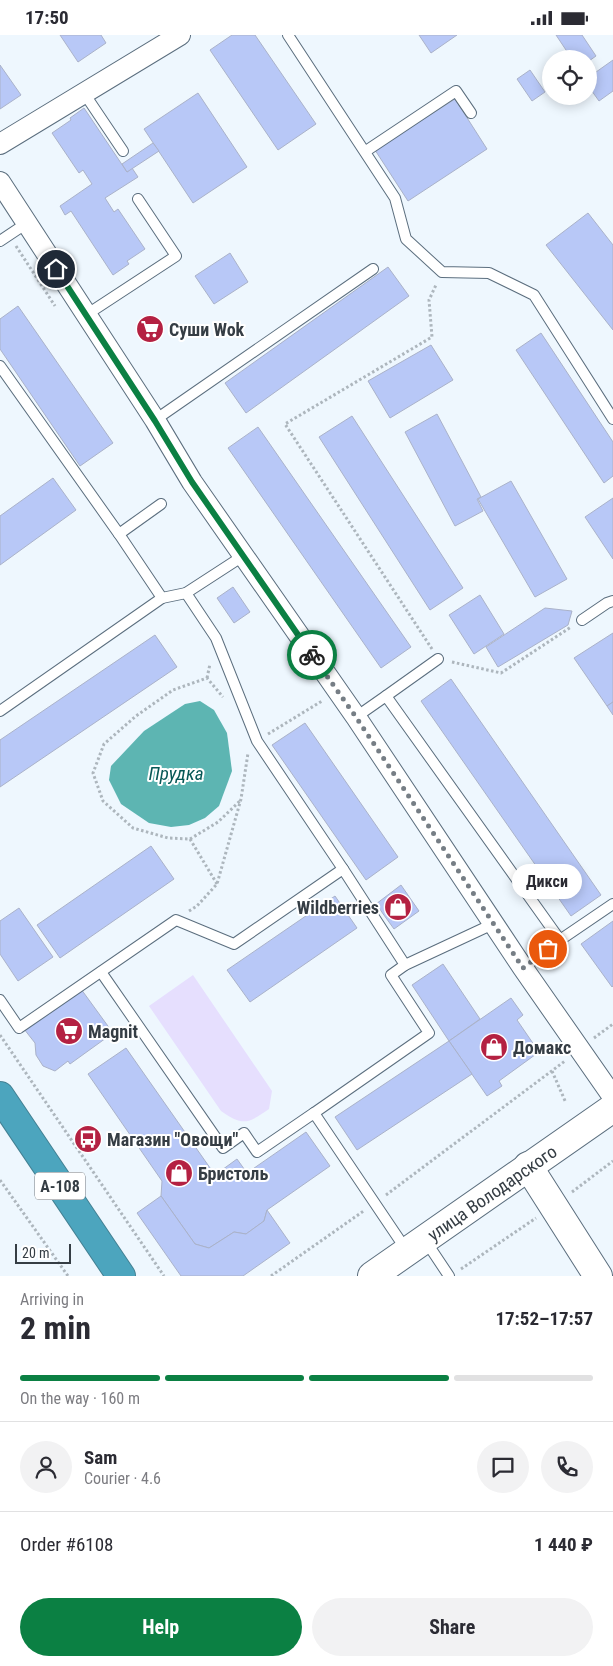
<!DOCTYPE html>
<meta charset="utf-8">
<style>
:root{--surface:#fff;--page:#f2f2f3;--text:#2b2b33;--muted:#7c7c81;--line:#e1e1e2;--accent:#0b8043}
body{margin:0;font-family:"Roboto Condensed",sans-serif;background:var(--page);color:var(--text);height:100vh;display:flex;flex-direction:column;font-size:19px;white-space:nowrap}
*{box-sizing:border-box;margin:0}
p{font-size:16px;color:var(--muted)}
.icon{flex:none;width:28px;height:28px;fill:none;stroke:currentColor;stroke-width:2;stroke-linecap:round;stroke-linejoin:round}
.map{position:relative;height:1241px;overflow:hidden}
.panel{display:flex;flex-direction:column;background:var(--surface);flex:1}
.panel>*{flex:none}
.controls{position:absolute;left:542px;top:15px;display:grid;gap:10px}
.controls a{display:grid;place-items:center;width:55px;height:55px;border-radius:50%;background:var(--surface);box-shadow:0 2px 12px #0003;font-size:25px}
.scale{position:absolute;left:15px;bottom:12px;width:56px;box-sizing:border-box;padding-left:5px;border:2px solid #353d44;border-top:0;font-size:14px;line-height:18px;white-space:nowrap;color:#353d44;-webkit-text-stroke:4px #fff;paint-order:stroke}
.pin{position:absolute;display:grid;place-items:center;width:42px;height:42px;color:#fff;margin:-21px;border:2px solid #fff;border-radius:50%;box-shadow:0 1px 5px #0007}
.courier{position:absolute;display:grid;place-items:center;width:50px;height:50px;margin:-25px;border:4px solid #0b8043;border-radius:50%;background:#fff;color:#222;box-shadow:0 1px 6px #0007}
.bubble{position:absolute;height:35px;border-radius:18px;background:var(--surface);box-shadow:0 2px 12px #0003;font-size:16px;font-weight:700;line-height:35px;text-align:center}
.overview em{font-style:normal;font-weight:700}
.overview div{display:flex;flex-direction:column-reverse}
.overview{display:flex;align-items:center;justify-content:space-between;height:85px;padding:0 20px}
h1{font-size:32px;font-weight:700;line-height:38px}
.bar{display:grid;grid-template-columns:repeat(4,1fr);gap:8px 5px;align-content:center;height:60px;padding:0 20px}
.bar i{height:6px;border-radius:4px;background:var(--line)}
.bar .active{background:var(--accent)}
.bar p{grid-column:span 4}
.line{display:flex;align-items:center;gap:12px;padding:0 20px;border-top:1px solid var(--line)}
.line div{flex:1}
.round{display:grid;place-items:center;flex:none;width:52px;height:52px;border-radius:26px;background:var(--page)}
.primary-button{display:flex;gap:10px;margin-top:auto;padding:10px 20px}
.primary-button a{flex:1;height:58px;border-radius:30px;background:var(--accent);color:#fff;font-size:20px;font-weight:700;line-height:58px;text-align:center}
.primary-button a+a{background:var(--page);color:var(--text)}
.status{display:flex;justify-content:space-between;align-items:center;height:35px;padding:0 25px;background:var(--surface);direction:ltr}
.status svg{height:14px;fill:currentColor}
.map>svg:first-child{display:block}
.green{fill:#e6dffe}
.water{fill:#5db5b2}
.building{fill:#b8c8f7;stroke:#aab2c9}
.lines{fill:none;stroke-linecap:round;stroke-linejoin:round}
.lane-casing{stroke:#5b6e7e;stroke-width:12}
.street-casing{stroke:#5b6e7e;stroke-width:22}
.secondary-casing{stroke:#5b6e7e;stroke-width:30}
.highway-casing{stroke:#448193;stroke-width:30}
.path{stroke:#adb6bd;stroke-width:3;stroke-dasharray:2.5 2.5;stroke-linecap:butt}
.lane{stroke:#fff;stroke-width:10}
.street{stroke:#fff;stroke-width:20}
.secondary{stroke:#fff;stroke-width:28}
.highway{stroke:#4ca5be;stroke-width:28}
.done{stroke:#767e85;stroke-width:5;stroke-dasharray:0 9}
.route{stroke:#0b8043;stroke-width:6}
.labels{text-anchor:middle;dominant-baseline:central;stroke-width:4;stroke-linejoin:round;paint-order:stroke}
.shield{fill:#fff;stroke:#72777c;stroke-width:1}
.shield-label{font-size:16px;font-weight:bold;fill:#353d44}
.poi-label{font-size:18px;font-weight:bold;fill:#353d44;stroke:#fff;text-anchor:start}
.street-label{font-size:18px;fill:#353d44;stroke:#fff}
.water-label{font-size:19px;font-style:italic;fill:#075856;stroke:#fff}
</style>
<div class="status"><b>17:50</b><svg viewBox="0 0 49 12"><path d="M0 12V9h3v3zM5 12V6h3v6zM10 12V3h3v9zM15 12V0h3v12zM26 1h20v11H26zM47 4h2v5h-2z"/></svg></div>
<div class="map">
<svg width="613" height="1241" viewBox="0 0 613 1241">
<rect width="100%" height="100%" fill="#eef7fe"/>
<!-- green -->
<path class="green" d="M193,940L272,1056L269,1074C248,1088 244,1092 221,1076L149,971Z"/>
<!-- water -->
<polygon class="water" points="200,666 214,675 227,698 232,736 219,771 205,783 189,790 171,792 149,788 121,769 109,745 111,731 144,696 185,669"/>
<!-- building -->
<g class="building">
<polygon points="60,0 101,0 106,8 78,27"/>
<polygon points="232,0 255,0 316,89 278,115 210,15"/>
<polygon points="419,0 457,0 431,18"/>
<polygon points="556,0 582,0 596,21 589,26 589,24 572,24"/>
<polygon points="613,25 613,56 599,66 589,52 589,42"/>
<polygon points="0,30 21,60 0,74"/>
<polygon points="530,35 545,57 532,66 517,44"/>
<polygon points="198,58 247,132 193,168 144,94"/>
<polygon points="455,64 487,114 408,166 375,115"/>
<polygon points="84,73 127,137 132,133 138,142 105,163 114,177 118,174 145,214 127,226 129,229 113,240 71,176 65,180 60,171 92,149 83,135 79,138 52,98 71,85 70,83"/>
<polygon points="153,108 159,116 127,137 122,129"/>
<polygon points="588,178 613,210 613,295 546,210"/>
<polygon points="230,218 248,247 214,269 195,241"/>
<polygon points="388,232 409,261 246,378 225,348"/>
<polygon points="18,271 113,408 80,431 0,314 0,284"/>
<polygon points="541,298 613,407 613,441 604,448 516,315"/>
<polygon points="431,310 453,345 390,383 368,346"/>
<polygon points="437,379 481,462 477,464 483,476 455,491 405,397"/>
<polygon points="352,381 463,553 430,575 319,402"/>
<polygon points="258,392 411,612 381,633 228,413"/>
<polygon points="53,443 76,475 0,530 0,481"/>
<polygon points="511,446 567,544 535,562 478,464"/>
<polygon points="613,463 613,524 585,482"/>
<polygon points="233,552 250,577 234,588 217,563"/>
<polygon points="480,560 504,599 474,619 449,580"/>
<polygon points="545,573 572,576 568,590 498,632 486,612"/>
<polygon points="613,598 613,667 607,671 574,623"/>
<polygon points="155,600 177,632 0,752 0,705"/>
<polygon points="451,644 601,860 571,881 421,666"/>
<polygon points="613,667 613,680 607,671"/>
<polygon points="305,688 398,822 366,845 272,710"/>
<polygon points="151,811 174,844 60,923 37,890"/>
<polygon points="401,850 419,876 394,894 376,869"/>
<polygon points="335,861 357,893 250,967 227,935"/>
<polygon points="19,873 53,922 18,946 0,919 0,886"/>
<polygon points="613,886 613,951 612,952 581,909"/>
<polygon points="443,929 480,984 449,1006 412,950"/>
<polygon points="81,954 113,998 70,1029 68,1026 55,1036 43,1031 36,1020 35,1008 24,994"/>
<polygon points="511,963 523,980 517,985 539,1017 499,1046 502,1051 487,1061 449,1006"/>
<polygon points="449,1006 472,1039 357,1115 335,1082"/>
<polygon points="126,1013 215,1140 237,1124 247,1138 306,1097 330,1131 267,1175 264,1186 246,1199 234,1197 209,1213 195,1209 161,1161 162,1146 88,1039"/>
<polygon points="161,1161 195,1209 209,1213 234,1197 246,1199 264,1186 267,1175 290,1208 243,1241 181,1241 137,1178"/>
</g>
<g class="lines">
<!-- lane casing -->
<g class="lane-casing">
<g id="lane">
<polyline points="288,0 395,163 406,204 442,237 489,238 534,260 613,384"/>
<polyline points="84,58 123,116"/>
<polyline points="366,116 456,56 471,78"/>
<polyline points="0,206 27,188"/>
<polyline points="86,280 176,221 138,164"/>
<polyline points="0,331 119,499 162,563"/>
<polyline points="155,385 373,234"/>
<polyline points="119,499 161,469"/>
<polyline points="186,558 216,603 257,706 343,834"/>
<polyline points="582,585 607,568 613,566"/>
<polyline points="386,661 438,624"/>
<polyline points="0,676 162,563 186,558 243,521"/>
<polyline points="356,682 386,661 560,905"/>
<polyline points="523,933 560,905 613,869"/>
<polyline points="101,937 223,1113 244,1098 257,1117 314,1078 407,1216"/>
<polyline points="0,965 19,993 176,885 234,909 343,834 405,930"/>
<polyline points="314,1078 429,998 391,940 405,930 493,889"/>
<polyline points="425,1205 449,1241"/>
</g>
</g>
<!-- street casing -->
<g class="street-casing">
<g id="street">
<polyline points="0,109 180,0"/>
<polyline points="0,147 155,385 192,447 356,682 523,933 613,1062"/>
</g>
</g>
<!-- secondary casing -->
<g class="secondary-casing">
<g id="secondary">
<polyline points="528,1131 598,1241"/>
<path id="s1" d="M372,1241L613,1073"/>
</g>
</g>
<!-- highway casing -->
<g class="highway-casing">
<polyline id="highway" points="0,1061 121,1241"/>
</g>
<!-- path -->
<g class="path">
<polyline points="16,211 55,271"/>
<polyline points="432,614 285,389 432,302 429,265 436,250"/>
<polyline points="452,627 501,638 571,592"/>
<polyline points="207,643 210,629"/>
<polyline points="268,699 322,666"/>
<polyline points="190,804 218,787 241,765"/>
<polyline points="217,849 190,804 168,803 133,793 103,766 93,738 104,709 136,681 173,655 207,643 223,662"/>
<polyline points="189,876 197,871 217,849 241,764 248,718"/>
<polyline points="0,1000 164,1241"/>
<polyline points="594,1003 613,989"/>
<polyline points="552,1036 566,1068"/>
<polyline points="0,1145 68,1241"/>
<polyline points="572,1157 613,1126"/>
<polyline points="386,1160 565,1026"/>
<polyline points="461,1234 536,1183"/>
<polyline points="271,1241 365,1175"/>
</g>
<!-- lane -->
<use href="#lane" class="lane"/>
<!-- street -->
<use href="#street" class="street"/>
<!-- secondary -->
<use href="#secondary" class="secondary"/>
<!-- highway -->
<use href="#highway" class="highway"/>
</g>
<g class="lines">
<!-- done -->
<polyline class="done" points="312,620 356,682 523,933 548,914"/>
<!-- route -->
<polyline class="route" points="56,234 155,386 192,447 312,620"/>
</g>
<!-- icons -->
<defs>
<g id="supermarket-disc" transform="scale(1.4375)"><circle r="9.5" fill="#b42142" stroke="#fff"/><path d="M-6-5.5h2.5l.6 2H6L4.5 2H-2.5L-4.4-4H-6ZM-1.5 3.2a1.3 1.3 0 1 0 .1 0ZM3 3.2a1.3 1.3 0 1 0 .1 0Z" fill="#fff"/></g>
<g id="shop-disc" transform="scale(1.4375)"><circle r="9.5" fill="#b42142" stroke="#fff"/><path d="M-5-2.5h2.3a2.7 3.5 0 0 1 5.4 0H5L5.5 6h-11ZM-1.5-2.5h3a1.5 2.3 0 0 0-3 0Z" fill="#fff"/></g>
<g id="bus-disc" transform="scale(1.4375)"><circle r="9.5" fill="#b42142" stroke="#fff"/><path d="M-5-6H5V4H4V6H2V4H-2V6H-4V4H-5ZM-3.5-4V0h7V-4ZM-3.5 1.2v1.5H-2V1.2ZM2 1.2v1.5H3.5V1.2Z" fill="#fff"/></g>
</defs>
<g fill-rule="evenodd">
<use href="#supermarket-disc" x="150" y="294"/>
<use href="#shop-disc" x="398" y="872"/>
<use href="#supermarket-disc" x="69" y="996"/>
<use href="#shop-disc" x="494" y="1012"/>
<use href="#bus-disc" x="88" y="1104"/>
<use href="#shop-disc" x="179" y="1138"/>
</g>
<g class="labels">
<!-- shield labels -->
<rect class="shield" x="35" y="1137.5" width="50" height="27" rx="4"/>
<g class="shield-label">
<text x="60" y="1151">А-108</text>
</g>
<!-- poi labels -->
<g class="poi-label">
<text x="169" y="294">Суши Wok</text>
<text x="379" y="872" text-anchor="end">Wildberries</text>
<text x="88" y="996">Magnit</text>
<text x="513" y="1012">Домакс</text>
<text x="107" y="1104">Магазин "Овощи"</text>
<text x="198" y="1138">Бристоль</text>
</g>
<!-- street labels -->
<g class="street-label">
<text stroke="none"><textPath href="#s1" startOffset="146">улица Володарского</textPath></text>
</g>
<!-- water labels -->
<g class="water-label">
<text x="176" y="738">Прудка</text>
</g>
</g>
</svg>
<div class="controls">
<a><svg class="icon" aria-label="locate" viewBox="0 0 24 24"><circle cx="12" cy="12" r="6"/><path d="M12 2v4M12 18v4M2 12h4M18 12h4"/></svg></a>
</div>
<div class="scale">20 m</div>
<div class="pin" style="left:548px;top:914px;background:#ea580c"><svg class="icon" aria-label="bag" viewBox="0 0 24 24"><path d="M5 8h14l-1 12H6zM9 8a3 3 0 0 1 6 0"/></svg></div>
<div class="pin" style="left:56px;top:234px;background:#1f2937"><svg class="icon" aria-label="home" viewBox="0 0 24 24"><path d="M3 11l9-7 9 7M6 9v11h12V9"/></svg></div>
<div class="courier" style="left:312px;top:620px"><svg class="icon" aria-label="bike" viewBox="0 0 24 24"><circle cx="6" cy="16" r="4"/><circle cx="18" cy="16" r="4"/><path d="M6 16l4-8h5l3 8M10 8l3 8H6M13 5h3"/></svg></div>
<div class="bubble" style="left:512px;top:829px;width:70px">Дикси</div>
</div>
<section class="panel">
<div class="overview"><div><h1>2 min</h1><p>Arriving in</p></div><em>17:52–17:57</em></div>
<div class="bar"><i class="active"></i><i class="active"></i><i class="active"></i><i></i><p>On the way · 160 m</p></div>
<div class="line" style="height:90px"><a class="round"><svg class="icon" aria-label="person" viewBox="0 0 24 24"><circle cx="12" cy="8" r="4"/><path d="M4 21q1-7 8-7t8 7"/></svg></a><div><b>Sam</b><p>Courier · 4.6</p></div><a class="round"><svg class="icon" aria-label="chat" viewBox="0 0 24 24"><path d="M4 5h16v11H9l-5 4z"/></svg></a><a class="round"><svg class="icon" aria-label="phone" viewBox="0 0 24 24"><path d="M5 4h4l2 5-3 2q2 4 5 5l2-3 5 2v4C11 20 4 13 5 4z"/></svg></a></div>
<div class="line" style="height:65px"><div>Order #6108</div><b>1 440 ₽</b></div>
<div class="primary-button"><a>Help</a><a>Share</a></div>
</section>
